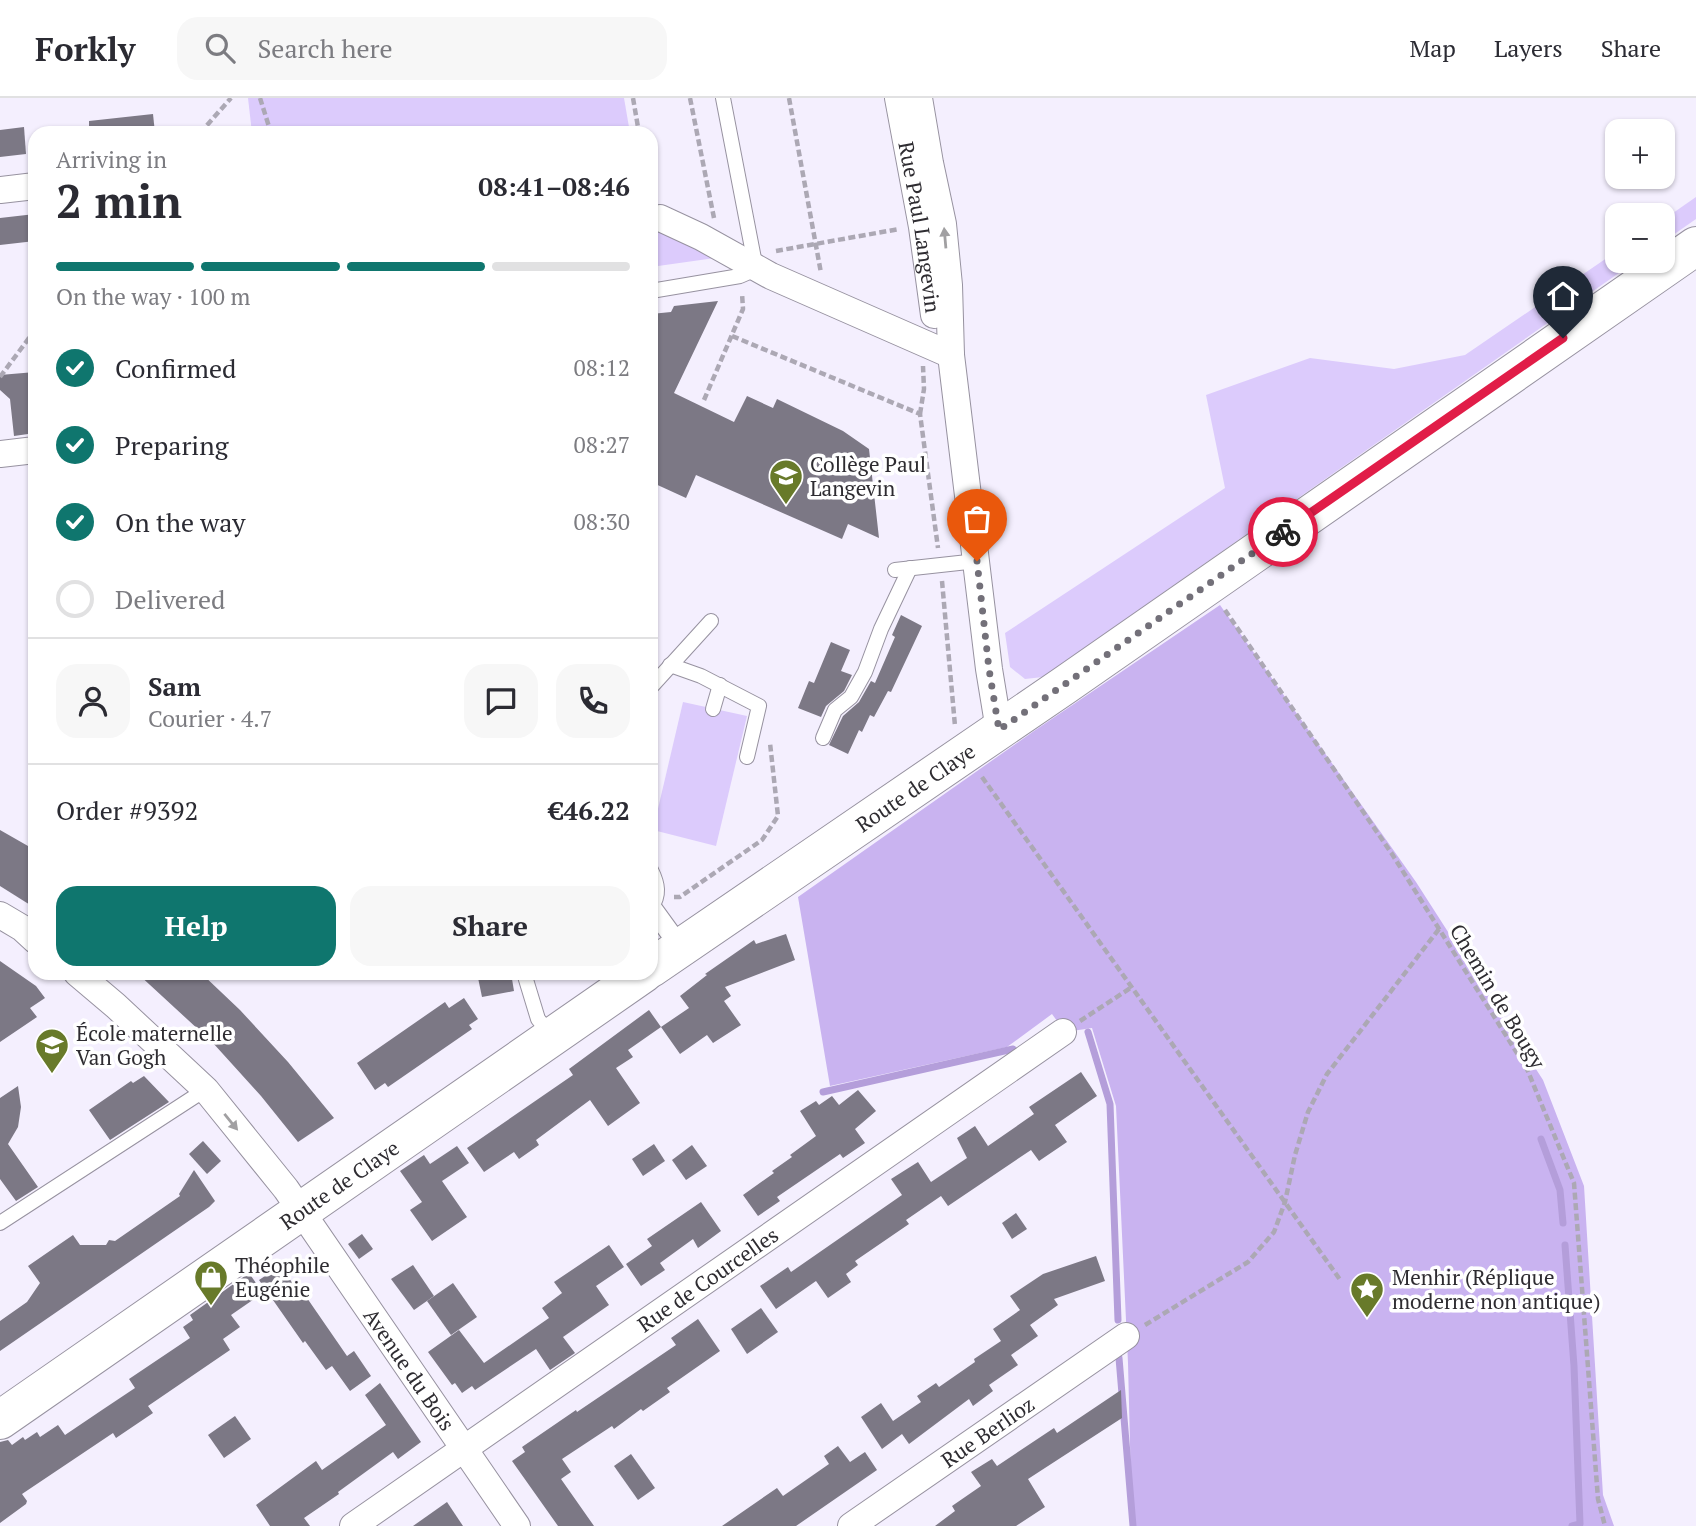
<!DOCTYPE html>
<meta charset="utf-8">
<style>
:root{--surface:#fff;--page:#f7f7f7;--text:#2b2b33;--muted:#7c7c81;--line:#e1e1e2;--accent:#0f766e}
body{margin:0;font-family:"PT Serif",serif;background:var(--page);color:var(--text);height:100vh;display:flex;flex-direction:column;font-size:26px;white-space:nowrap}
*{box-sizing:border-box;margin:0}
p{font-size:23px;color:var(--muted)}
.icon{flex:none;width:38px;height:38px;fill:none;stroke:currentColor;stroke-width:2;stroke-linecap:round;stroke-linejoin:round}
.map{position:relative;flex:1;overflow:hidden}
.sheet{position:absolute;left:28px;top:28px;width:630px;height:854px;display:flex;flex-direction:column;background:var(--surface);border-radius:21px;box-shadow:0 2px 5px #0004}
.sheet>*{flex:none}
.controls{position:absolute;left:1605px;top:21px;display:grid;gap:14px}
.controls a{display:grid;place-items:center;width:70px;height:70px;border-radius:14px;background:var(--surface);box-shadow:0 2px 5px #0004;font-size:35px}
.pin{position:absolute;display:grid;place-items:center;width:60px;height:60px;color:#fff;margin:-72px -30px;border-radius:50% 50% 50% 0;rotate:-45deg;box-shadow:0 0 7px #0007}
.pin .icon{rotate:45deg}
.courier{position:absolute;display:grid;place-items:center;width:70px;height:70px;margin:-35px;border:5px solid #e11d48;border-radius:50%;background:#fff;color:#222;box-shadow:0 2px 9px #0007}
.head em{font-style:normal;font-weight:700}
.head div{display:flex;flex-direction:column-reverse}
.head{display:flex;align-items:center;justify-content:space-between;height:119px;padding:0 28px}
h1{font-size:46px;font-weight:700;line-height:52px}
.bar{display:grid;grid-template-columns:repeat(4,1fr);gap:10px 7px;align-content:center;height:84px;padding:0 28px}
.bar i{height:9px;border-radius:5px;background:var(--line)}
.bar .current{background:var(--accent)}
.bar p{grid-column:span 4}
.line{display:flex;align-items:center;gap:18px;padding:0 28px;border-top:2px solid var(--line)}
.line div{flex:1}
.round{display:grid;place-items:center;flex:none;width:74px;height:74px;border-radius:21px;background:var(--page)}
ol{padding:0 28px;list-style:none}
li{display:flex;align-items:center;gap:21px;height:77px}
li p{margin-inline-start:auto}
li .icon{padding:7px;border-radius:50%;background:var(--accent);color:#fff;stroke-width:4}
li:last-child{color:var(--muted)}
li i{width:38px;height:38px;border:4px solid var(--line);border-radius:50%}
.cta{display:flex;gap:14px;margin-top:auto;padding:14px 28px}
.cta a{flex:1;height:80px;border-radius:21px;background:var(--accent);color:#fff;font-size:28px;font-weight:700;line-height:80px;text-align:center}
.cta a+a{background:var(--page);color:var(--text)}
header{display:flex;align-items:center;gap:42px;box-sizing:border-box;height:98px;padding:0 35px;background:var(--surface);border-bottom:2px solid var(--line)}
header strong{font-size:33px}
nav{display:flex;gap:38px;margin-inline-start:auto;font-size:24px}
.search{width:490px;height:63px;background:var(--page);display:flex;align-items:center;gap:18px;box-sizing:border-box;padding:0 24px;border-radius:21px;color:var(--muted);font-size:26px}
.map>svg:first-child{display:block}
.green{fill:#dccbfc}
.forest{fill:#c9b3f0}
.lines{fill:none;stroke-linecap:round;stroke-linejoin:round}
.stream{stroke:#b49eda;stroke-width:7}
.building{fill:#7c7885}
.service-casing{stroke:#9792a0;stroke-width:16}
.pedestrian-casing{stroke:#9792a0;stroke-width:21}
.minor-casing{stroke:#9792a0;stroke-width:28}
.secondary-casing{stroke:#9792a0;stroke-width:40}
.path{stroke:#aca8b4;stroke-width:4.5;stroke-dasharray:7 3.5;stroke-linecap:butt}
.service{stroke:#fff;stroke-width:14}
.pedestrian{stroke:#fff;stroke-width:19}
.minor{stroke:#fff;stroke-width:26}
.secondary{stroke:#fff;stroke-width:38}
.oneway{fill:#a1a0a2}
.done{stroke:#737079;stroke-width:7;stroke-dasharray:0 12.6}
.route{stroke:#e11d48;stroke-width:9}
.labels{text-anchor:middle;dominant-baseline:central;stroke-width:7;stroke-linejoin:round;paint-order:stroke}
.street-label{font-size:21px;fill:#2e2c31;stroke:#fff}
.poi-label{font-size:21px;fill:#2e2c31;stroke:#fff;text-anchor:start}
</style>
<header>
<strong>Forkly</strong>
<div class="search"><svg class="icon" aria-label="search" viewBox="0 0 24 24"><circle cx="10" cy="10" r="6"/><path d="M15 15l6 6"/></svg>Search here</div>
<nav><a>Map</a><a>Layers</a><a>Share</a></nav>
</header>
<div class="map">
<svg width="1696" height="1428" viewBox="0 0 1696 1428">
<rect width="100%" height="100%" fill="#f4effe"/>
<!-- green -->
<g class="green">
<polygon points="248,0 624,0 630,35 252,35"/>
<polygon points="1696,99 1696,121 1663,144 1663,122"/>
<polygon points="651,125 722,159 651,169"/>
<polygon points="1617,153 1617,163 1636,163 1043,579 1025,581 1010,569 1005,535 1225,390 1206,297 1310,260 1394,271 1465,257"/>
<polygon points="683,604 747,618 716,748 653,732"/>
</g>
<!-- forest -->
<polygon class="forest" points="1220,507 1416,784 1543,982 1584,1088 1603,1397 1614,1428 1132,1428 1128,1265 1116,1008 1092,930 1065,934 1052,916 1007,949 830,988 798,799 1034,633"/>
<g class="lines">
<!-- stream -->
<g class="stream">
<polyline points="1088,934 1110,1006 1118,1222"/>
<polyline points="823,994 1013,951"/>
<polyline points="1541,1041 1560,1092 1563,1125"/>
<polyline points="1565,1147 1574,1268 1580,1426 1572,1428"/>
<polyline points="1119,1260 1133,1428"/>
</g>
</g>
<!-- building -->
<g class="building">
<polygon points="153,16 155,35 89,35 89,23"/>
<polygon points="24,29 26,56 0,59 0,32"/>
<polygon points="35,116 35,143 0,147 0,120"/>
<polygon points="718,203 674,295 734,324 747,298 773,310 777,301 843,333 869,351 879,440 848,426 842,441 696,377 686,400 651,384 651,216 671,214 674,208"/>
<polygon points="35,274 35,294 29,310 31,329 28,336 14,338 10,301 0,292 0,277"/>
<polygon points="901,517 922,528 891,594 888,593 874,619 870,617 862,634 859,632 848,656 829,647 843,618 859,604 871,583 875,585 895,539 892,537"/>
<polygon points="831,544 850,552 841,573 852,577 844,593 826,608 821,619 798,610 809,583 814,585"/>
<polygon points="0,732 35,752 35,810 0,788"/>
<polygon points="786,836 795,862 725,889 731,898 724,903 741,927 713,945 707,937 680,956 661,929 628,952 633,959 616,970 640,1005 608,1028 590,1002 536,1042 539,1047 519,1061 514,1054 484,1074 467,1050 573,977 569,971 649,912 661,929 689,910 680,898 707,877 705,876 754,842 756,846"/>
<polygon points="0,863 36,888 45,900 30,910 37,919 0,944"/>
<polygon points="137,875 201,875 240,912 288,964 334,1020 298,1044 261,998 213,945"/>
<polygon points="477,875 511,875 514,893 482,899"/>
<polygon points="464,900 478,921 469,927 472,931 388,989 385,985 375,992 357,965 445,904 449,910"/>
<polygon points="1081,974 1097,998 1055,1027 1067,1044 1039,1063 1031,1052 948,1108 941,1098 906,1122 909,1126 855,1163 858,1167 846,1176 851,1184 828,1200 816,1183 776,1211 760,1188 788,1169 791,1174 902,1097 891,1081 918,1064 931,1084 967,1060 957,1040 975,1028 988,1048 1034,1016 1029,1009"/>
<polygon points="144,978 169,1004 110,1042 89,1012 131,983 133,985"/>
<polygon points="18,988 21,1009 18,1029 8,1046 38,1089 16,1103 0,1081 0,1000"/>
<polygon points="858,992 876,1013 855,1031 865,1045 843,1060 840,1056 777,1099 780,1103 758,1118 743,1097 774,1075 772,1073 792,1059 790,1057 816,1038 800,1013 816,1003 819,1007 832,998 839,1007"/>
<polygon points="203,1043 221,1063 207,1076 189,1056"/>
<polygon points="654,1046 665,1063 643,1078 632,1061"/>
<polygon points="692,1047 707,1068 686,1082 672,1062"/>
<polygon points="457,1048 469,1065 442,1083 467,1119 432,1143 410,1112 422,1104 400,1073 424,1057 430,1066"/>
<polygon points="194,1072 215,1103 209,1109 0,1253 0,1223 27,1204 40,1185 28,1168 73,1137 80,1147 106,1147 109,1142 115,1143 180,1098 179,1096"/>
<polygon points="701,1104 721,1133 698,1150 693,1141 660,1165 665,1172 641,1188 626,1166 652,1148 647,1141"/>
<polygon points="1016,1115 1027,1131 1012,1141 1002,1125"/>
<polygon points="362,1136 373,1151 359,1161 348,1146"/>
<polygon points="609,1147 624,1169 596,1188 609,1207 563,1239 575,1255 550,1272 536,1251 475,1292 472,1288 462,1295 455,1285 452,1287 428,1254 459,1232 484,1265 549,1220 542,1210 562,1195 554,1184"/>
<polygon points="1096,1158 1105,1183 1054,1201 1058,1207 1030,1227 1038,1238 1011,1257 1018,1267 989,1287 993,1293 973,1308 969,1301 909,1346 902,1336 882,1351 861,1319 881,1305 893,1323 921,1304 917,1298 936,1285 939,1289 975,1264 974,1261 1001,1243 993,1231 1020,1212 1010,1198 1043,1176"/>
<polygon points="413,1167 434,1198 414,1212 391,1181"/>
<polygon points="280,1168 305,1202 307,1200 347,1258 354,1253 371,1278 350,1293 332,1268 326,1272 305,1243 303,1245 259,1182"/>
<polygon points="249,1175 263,1195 231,1217 240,1229 223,1241 230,1252 148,1308 153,1315 116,1340 113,1335 22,1396 27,1403 26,1406 0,1425 0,1344 8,1342 12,1347 23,1339 25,1342 37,1334 40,1339 58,1327 65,1337 102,1312 135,1290 129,1281 190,1240 183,1229 193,1222 190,1217"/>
<polygon points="453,1185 477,1219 451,1237 427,1203"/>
<polygon points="761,1210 778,1234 747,1256 731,1231"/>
<polygon points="698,1221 720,1253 667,1290 670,1294 643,1313 641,1311 614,1331 612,1328 562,1361 571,1374 561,1381 594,1428 558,1428 512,1363 525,1354 522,1349 576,1312 577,1314 676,1247 671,1240"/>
<polygon points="380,1285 421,1344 398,1361 393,1354 338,1394 339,1396 304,1420 310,1428 270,1428 256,1407 316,1363 322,1372 386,1327 365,1297"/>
<polygon points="1121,1292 1122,1320 1028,1381 1045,1409 1016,1428 935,1428 955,1413 952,1408 981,1388 971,1374 992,1361 997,1368 1054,1330 1057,1335"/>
<polygon points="235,1318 251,1341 224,1360 208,1337"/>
<polygon points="838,1348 850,1364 865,1354 877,1372 796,1428 722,1428 777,1390 783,1398 829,1366 824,1358"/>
<polygon points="631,1356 655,1390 638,1402 614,1368"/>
<polygon points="447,1404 463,1428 413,1428"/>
</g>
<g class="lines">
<!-- service casing -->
<g class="service-casing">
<g id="service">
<polyline points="651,193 740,178 756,171 723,0"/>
<polyline points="895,472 977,463"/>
<polyline points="670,567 701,578 759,608 747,659"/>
<polyline points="651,589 711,523"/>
<polyline points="713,611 720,587"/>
<polyline points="823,640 835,612 851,599 865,574 881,531 910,470"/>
<path d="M651,772C658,786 660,797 651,810"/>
<polyline points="524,875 538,921 551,937"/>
<polyline points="0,1125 194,999 204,990"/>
</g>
</g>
<!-- pedestrian casing -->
<g class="pedestrian-casing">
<polyline id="pedestrian" points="652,810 681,850"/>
</g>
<!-- minor casing -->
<g class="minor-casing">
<g id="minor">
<path id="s1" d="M898,0L922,129L934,217"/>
<polyline points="919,0 930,65 943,126 949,187 951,257 989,571 999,632"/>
<polyline points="0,92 35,88"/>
<polyline points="660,120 701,139 771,178 951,257"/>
<polyline points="0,356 35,352"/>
<polyline points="0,817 22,830 35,842"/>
<path id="s2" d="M77,875L116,908L206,992L286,1091L517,1428"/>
<path id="s3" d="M353,1428L1063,934"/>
<path id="s4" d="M851,1428L1126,1238"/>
</g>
</g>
<!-- secondary casing -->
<g class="secondary-casing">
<g id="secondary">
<path id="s5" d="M651,870L1065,587L1696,148"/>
<path id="s6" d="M0,1322L644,875"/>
</g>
</g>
<!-- path -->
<g class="path">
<polyline points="260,0 271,35"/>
<polyline points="633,0 639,35"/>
<polyline points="690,0 714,120"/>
<polyline points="789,0 821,175"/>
<polyline points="200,35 231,0"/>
<polyline points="651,90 653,101"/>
<polyline points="776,153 899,131"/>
<polyline points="732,238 920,316 938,450"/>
<polyline points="0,279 35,232"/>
<polyline points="704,302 743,211 742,195"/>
<polyline points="920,316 924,291 923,268"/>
<polyline points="942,483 955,628"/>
<polyline points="1225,512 1392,756 1527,971 1574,1085 1598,1401 1605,1428"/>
<polyline points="982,679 1341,1183"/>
<polyline points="674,799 680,799 762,742 778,718 770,645"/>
<polyline points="1080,923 1132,889"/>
<polyline points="1145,1227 1248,1164 1274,1134 1285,1104 1295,1057 1308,1014 1327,976 1439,831"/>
</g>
<!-- service -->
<use href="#service" class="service"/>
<!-- pedestrian -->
<use href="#pedestrian" class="pedestrian"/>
<!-- minor -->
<use href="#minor" class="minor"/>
<!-- secondary -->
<use href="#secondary" class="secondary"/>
</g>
<!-- one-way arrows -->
<defs><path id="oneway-solid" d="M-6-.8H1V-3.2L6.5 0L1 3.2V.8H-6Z" transform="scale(1.75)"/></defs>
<g class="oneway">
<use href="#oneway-solid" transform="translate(945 140) rotate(-95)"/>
<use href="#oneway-solid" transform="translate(231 1024) rotate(51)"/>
</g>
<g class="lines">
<!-- done -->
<polyline class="done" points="977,463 989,571 999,632 1283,434"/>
<!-- route -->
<polyline class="route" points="1283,434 1563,240"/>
</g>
<!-- icons -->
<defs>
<g id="school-pin" transform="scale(1.75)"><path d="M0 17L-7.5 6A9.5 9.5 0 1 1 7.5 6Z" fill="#687a2a" stroke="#fff"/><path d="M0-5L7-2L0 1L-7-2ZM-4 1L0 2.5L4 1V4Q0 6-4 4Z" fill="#fff"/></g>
<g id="shop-pin" transform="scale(1.75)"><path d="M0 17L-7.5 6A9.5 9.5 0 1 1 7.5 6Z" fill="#687a2a" stroke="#fff"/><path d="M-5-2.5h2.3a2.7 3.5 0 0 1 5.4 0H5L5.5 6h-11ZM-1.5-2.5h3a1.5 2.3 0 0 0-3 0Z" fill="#fff"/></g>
<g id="sight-pin" transform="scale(1.75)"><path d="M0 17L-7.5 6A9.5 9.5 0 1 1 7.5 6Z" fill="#687a2a" stroke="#fff"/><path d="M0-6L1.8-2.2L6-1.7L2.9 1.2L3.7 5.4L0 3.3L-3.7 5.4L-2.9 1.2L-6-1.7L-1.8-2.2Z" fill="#fff"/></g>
</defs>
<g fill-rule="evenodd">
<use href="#school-pin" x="786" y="378"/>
<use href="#school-pin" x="52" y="947"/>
<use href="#shop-pin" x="211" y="1179"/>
<use href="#sight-pin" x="1367" y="1191"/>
</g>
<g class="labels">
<!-- street labels -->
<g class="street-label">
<text stroke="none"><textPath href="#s1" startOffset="131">Rue Paul Langevin</textPath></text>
<text stroke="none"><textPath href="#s5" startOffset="320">Route de Claye</textPath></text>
<text transform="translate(1498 898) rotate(59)">Chemin de Bougy</text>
<text stroke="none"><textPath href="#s6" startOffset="413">Route de Claye</textPath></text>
<text stroke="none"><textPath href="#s3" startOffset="432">Rue de Courcelles</textPath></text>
<text stroke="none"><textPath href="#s2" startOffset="520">Avenue du Bois</textPath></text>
<text stroke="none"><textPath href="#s4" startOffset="166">Rue Berlioz</textPath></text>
</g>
<!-- poi labels -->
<g class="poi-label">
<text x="810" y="366">Collège Paul<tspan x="810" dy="24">Langevin</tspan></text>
<text x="76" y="935">École maternelle<tspan x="76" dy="24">Van Gogh</tspan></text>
<text x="235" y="1167">Théophile<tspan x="235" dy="24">Eugénie</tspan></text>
<text x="1392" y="1179">Menhir (Réplique<tspan x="1392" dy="24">moderne non antique)</tspan></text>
</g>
</g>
</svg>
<div class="controls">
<a>+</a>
<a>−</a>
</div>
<div class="pin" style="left:977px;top:463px;background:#ea580c"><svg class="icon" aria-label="bag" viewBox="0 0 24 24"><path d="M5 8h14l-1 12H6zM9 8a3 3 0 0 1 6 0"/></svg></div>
<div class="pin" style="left:1563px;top:240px;background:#1f2937"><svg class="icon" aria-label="home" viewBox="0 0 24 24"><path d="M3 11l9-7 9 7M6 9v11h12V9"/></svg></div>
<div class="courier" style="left:1283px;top:434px"><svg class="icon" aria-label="bike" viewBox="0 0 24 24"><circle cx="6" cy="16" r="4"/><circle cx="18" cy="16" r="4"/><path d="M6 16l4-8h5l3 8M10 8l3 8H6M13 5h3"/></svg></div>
<section class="sheet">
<div class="head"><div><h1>2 min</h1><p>Arriving in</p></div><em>08:41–08:46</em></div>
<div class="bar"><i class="current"></i><i class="current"></i><i class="current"></i><i></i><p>On the way · 100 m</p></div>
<ol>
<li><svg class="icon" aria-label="check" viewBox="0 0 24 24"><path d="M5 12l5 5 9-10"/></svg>Confirmed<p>08:12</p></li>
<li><svg class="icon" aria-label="check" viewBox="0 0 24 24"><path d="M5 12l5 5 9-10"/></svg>Preparing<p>08:27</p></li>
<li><svg class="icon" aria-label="check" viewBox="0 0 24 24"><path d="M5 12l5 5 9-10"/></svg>On the way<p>08:30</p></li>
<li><i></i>Delivered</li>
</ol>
<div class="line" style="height:126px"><a class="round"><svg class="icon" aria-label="person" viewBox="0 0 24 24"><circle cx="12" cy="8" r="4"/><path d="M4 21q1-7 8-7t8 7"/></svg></a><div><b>Sam</b><p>Courier · 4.7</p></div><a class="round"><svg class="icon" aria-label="chat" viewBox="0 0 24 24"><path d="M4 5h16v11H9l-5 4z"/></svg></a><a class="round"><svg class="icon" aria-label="phone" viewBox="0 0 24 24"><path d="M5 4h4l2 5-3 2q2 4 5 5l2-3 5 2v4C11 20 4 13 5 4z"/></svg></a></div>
<div class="line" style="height:91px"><div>Order #9392</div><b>€46.22</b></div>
<div class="cta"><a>Help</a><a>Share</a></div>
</section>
</div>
